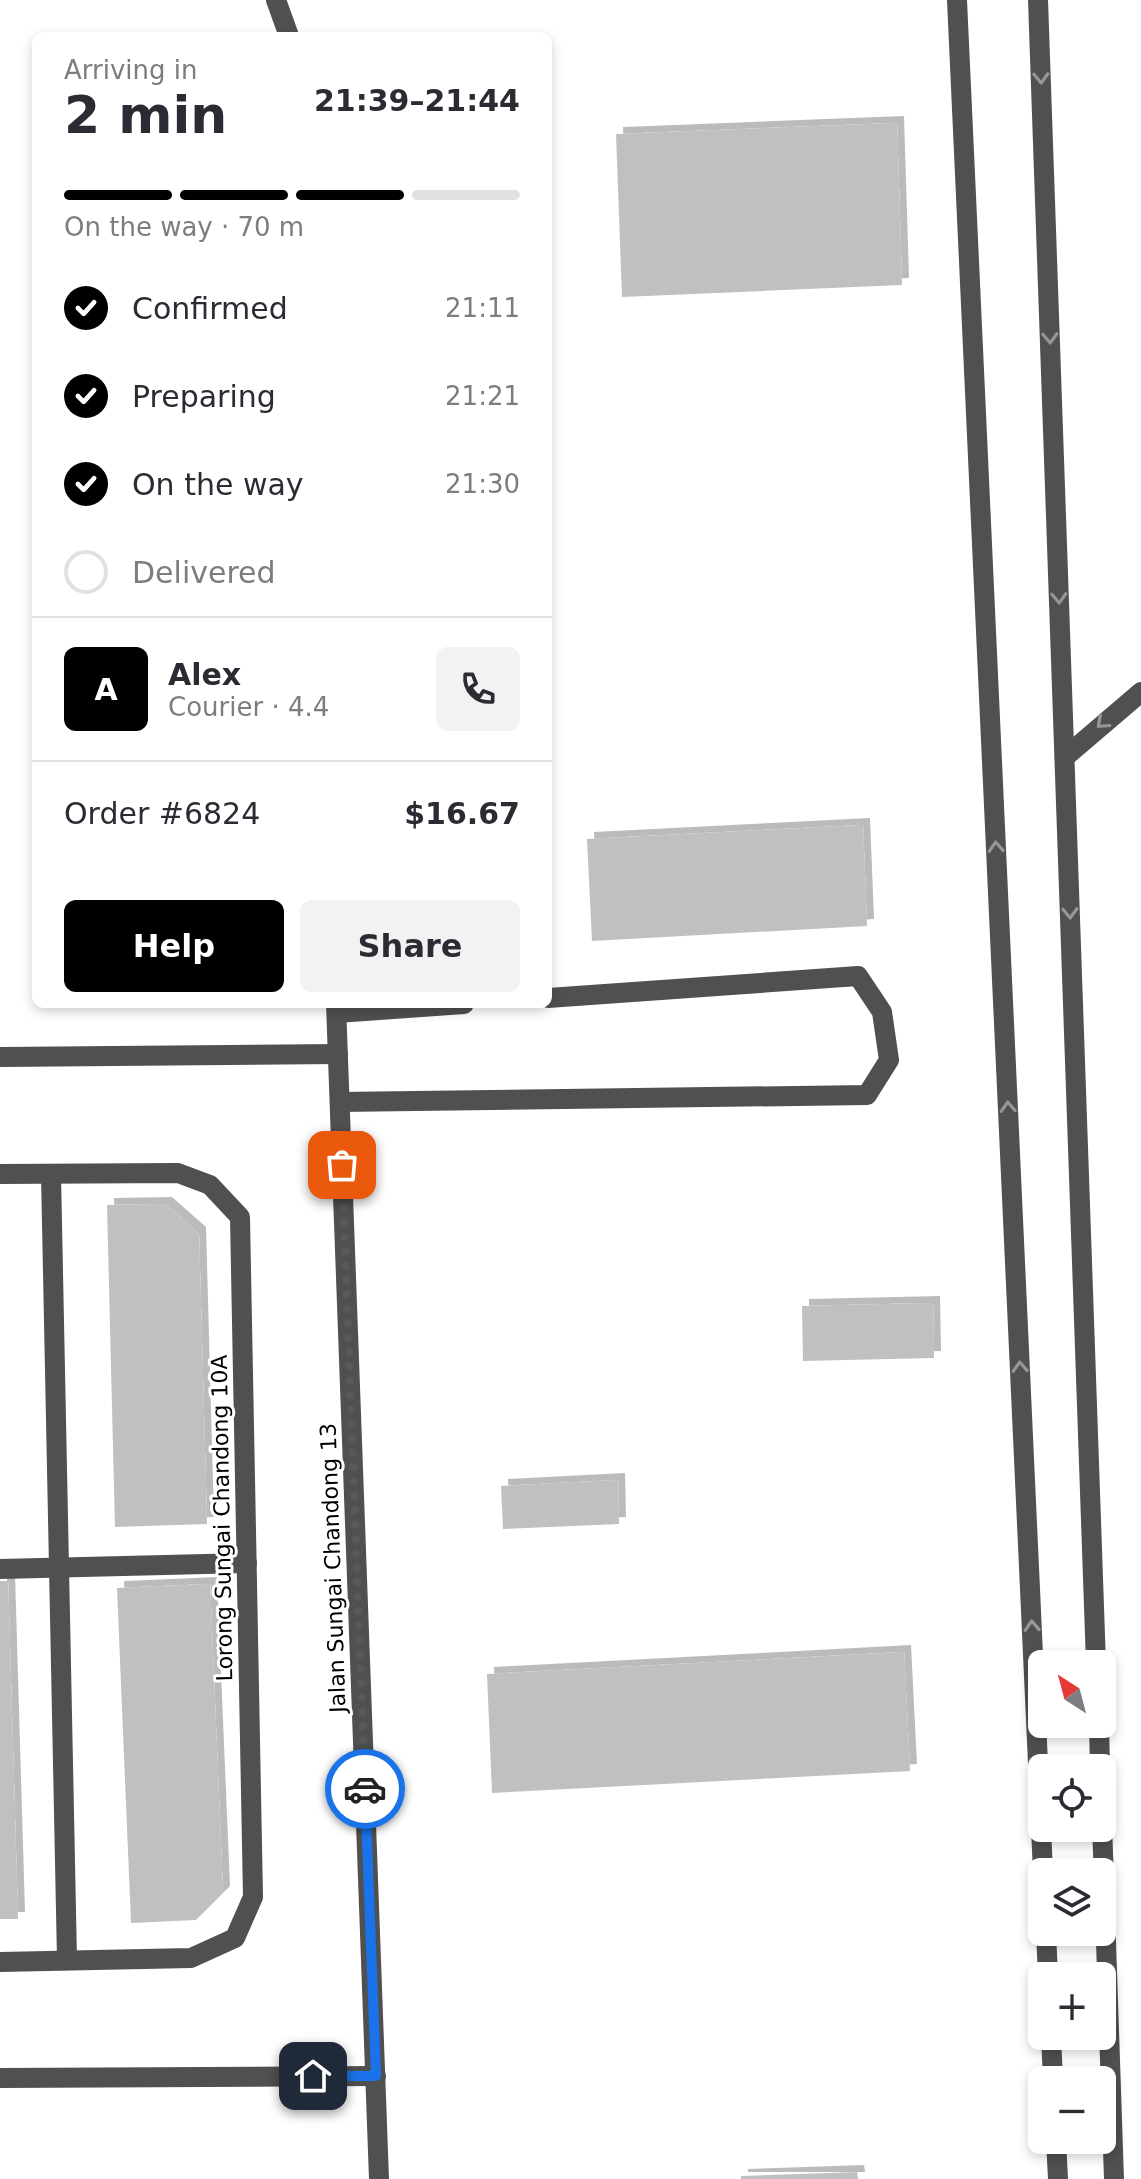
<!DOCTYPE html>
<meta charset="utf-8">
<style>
:root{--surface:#fff;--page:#f2f2f3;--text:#2b2b33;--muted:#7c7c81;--line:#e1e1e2;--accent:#000}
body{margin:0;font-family:"DejaVu Sans",sans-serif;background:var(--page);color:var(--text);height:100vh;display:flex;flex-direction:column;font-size:30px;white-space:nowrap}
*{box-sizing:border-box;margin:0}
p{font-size:26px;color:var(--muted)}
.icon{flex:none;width:44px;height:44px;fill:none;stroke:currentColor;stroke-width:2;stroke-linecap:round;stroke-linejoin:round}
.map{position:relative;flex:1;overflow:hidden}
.details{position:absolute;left:32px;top:32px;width:520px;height:976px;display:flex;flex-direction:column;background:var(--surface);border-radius:12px;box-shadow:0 4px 12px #0003}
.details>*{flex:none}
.needle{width:52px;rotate:324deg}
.controls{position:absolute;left:1028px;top:1650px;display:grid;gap:16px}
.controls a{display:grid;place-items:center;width:88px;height:88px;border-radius:12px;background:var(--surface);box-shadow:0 4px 12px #0003;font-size:40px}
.pin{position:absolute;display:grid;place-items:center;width:68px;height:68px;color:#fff;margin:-34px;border-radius:16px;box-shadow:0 4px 12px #0006}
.courier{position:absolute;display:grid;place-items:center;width:80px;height:80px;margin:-40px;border:6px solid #1a73e8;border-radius:50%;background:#fff;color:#222;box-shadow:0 2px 10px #0007}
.summary em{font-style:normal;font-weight:700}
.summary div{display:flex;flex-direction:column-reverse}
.summary{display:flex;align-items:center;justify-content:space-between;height:136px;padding:0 32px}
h1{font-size:52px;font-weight:700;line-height:60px}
.bar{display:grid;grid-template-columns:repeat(4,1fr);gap:12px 8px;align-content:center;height:96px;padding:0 32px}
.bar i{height:10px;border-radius:6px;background:var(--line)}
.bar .current{background:var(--accent)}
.bar p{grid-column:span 4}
.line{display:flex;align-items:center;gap:20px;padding:0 32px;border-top:2px solid var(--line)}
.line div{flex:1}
.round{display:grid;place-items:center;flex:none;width:84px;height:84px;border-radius:12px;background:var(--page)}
ol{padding:0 32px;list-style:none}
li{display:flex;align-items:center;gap:24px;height:88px}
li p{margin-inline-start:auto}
li .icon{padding:8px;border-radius:50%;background:var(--accent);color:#fff;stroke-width:4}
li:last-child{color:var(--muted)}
li i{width:44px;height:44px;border:4px solid var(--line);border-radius:50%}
.button{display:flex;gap:16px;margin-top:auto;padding:16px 32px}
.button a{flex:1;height:92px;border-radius:12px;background:var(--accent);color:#fff;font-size:32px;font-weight:700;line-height:92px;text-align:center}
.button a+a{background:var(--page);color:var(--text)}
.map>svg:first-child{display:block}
.building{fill:#c0c0c0;filter:url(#shadow)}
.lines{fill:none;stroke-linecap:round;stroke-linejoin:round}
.minor{stroke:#505050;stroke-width:20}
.oneway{stroke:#969696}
.done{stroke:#595959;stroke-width:8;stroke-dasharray:0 14.4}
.route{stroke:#1a73e8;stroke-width:10}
.labels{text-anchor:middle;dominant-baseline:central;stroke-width:6;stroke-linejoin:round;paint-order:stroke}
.street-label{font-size:22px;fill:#000;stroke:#fff}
</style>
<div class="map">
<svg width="1141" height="2179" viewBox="0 0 1141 2179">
<defs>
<filter id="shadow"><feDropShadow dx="7" dy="-7" stdDeviation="0" flood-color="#0004"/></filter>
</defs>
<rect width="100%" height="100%" fill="#fff"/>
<!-- building -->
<g class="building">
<polygon points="897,123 902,285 622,297 616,134"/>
<polygon points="863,825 867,926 592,941 587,839"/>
<polygon points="165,1204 199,1234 207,1524 115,1527 107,1205"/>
<polygon points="933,1303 934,1358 803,1361 802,1306"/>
<polygon points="618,1480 619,1524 503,1529 501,1486"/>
<polygon points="0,1581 8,1581 18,1919 0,1919"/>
<polygon points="210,1584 223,1893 196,1920 131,1923 117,1588"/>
<polygon points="904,1652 910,1771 492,1793 487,1674"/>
<polygon points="857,2172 858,2179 741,2179 741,2176"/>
</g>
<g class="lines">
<!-- minor -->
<g class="minor">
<polyline points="276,0 289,36"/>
<polyline points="957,0 1043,1872"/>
<polyline points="1038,0 1096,1664"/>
<polyline points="1065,757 1141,692"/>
<polyline points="336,1004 379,2179"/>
<polyline points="337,1013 464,1004"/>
<polyline points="0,1057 338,1054"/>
<polyline points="340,1102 867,1095 889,1060 882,1012 858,976 548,998"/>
<polyline points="0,1174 178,1173 210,1185 240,1217 253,1897 235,1938 191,1958 0,1962"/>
<polyline points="51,1174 67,1960"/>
<polyline points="0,1569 247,1563"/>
<polyline points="1099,1724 1100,1768"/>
<polyline points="1102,1823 1114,2179"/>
<polyline points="1046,1932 1048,1976"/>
<polyline points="1051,2036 1053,2080"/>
<polyline points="0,2078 376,2076"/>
<polyline points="1056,2140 1058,2179"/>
</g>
</g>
<!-- one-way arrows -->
<defs><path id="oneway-chevron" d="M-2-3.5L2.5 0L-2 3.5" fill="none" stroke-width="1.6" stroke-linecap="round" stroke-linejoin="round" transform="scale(2)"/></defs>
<g class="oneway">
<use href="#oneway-chevron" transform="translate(1041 78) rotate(88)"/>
<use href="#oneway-chevron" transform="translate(1050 338) rotate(88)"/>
<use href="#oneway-chevron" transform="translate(1059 598) rotate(88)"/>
<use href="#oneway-chevron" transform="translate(1102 723) rotate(138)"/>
<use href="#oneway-chevron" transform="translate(996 847) rotate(-93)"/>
<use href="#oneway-chevron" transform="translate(1070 913) rotate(88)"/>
<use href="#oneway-chevron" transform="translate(1008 1107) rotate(-93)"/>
<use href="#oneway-chevron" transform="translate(1020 1367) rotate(-93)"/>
<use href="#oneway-chevron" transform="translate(1032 1626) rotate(-93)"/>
</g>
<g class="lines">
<!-- done -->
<polyline class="done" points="342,1165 365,1789"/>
<!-- route -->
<polyline class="route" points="313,2076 376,2076 365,1789"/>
</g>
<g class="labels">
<!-- street labels -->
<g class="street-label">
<text transform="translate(222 1518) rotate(-91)">Lorong Sungai Chandong 10A</text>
<text transform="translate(333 1568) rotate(-92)">Jalan Sungai Chandong 13</text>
</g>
</g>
</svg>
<div class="controls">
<a><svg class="needle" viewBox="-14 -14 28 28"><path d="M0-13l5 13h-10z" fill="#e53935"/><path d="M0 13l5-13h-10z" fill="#7c7c81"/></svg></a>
<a><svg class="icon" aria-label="locate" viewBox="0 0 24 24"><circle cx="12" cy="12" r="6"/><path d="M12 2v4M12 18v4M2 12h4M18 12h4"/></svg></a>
<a><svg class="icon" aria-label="layers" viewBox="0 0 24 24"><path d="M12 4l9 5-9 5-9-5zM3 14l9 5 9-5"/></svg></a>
<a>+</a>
<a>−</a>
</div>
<div class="pin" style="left:342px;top:1165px;background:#ea580c"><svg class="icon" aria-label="bag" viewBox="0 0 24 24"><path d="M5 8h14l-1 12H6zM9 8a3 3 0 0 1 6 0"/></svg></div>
<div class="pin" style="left:313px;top:2076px;background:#1f2937"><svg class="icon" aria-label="home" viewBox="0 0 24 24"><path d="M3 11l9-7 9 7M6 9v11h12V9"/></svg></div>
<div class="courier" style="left:365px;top:1789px"><svg class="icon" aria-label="car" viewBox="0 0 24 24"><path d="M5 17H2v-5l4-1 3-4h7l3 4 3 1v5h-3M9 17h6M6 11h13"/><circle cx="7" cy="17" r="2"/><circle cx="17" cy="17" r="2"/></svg></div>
<section class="details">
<div class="summary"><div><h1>2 min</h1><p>Arriving in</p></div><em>21:39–21:44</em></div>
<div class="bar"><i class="current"></i><i class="current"></i><i class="current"></i><i></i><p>On the way · 70 m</p></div>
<ol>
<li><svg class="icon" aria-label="check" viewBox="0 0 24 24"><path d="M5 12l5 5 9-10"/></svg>Confirmed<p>21:11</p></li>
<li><svg class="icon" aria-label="check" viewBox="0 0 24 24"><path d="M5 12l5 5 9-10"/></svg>Preparing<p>21:21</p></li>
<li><svg class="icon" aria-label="check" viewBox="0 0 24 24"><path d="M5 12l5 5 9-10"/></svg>On the way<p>21:30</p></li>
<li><i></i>Delivered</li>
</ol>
<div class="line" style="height:144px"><b class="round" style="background:var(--accent);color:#fff">A</b><div><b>Alex</b><p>Courier · 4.4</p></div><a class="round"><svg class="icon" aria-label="phone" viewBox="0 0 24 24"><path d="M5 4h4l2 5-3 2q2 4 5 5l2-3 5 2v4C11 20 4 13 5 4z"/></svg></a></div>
<div class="line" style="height:104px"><div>Order #6824</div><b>$16.67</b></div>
<div class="button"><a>Help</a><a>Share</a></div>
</section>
</div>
